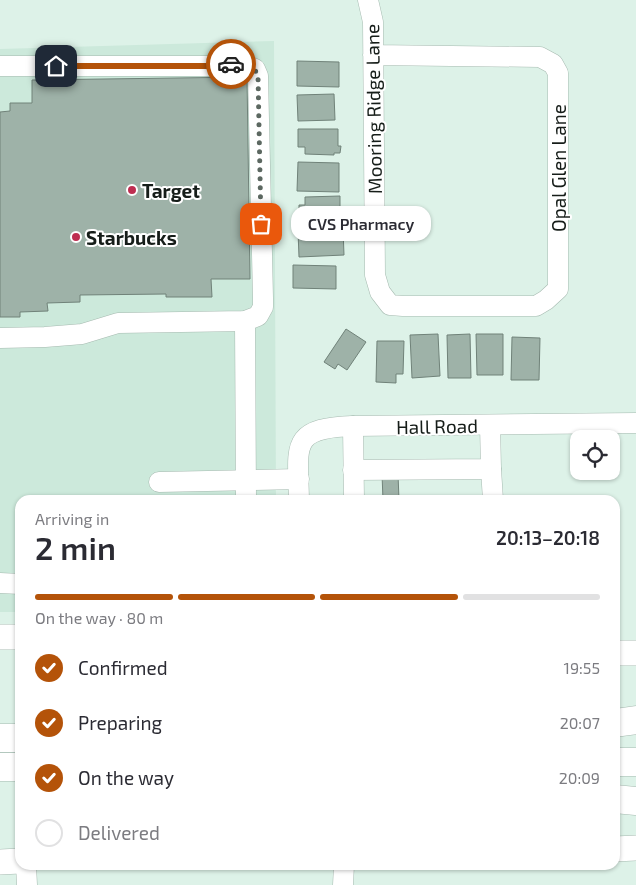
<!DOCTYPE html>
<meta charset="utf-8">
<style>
:root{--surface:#fff;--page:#f2f2f3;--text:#2b2b33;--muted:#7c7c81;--line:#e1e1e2;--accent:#b45309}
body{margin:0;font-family:"Exo 2",sans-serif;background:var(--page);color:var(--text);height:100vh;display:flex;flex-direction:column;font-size:19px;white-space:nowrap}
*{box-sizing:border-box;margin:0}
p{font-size:16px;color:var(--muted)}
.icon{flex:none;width:28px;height:28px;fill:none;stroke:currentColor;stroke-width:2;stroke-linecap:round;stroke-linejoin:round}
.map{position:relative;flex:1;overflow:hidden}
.sheet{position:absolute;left:15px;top:495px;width:605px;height:375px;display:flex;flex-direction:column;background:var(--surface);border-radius:15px;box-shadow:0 1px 4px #0004}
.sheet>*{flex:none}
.fabs{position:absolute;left:570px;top:430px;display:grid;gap:10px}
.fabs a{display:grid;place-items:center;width:50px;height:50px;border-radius:10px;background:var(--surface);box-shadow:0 1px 4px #0004;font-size:25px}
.pin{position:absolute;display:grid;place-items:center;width:42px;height:42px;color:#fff;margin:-21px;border-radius:10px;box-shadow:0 2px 8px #0006}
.courier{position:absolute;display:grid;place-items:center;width:50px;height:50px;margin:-25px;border:4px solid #b45309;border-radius:50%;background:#fff;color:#222;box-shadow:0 1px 6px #0007}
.bubble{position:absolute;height:35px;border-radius:15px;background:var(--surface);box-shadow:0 1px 4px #0004;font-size:16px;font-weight:600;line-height:35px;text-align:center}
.head em{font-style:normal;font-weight:600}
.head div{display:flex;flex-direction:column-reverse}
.head{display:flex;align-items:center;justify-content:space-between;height:85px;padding:0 20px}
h1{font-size:32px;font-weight:600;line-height:38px}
.bar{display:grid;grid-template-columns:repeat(4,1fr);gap:8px 5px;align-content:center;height:60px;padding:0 20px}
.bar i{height:6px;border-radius:4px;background:var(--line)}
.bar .on{background:var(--accent)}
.bar p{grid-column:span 4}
ol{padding:0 20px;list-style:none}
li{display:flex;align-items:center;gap:15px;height:55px}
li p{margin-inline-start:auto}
li .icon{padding:5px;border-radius:50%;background:var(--accent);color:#fff;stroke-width:4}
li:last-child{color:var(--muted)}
li i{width:28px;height:28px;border:2px solid var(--line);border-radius:50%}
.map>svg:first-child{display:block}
.built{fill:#cce9db}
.building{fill:#9eb2a8;stroke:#708279}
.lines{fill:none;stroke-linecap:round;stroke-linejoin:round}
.minor-casing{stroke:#a6bab0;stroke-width:21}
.major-casing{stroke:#a6bab0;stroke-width:26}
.highway-casing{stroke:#a6bab0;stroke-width:29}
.minor{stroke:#fff;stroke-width:20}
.major{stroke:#fff;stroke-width:25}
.highway{stroke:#fff;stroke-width:28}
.done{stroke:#5c6861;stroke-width:5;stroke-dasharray:0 9}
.route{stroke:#b45309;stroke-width:6}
.poi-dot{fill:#be2e51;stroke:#fff;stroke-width:2}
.labels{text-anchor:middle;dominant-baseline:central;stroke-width:4;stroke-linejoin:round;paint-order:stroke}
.street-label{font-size:19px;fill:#161d19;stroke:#fff}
.poi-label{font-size:19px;font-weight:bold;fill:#161d19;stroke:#fff;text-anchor:start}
</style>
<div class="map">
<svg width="636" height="885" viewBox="0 0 636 885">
<rect width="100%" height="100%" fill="#ddf2e8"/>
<!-- built -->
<polygon class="built" points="274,41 276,500 20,500 20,612 0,612 0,49"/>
<!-- building -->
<g class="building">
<polygon points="297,61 339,62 339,87 297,86"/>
<polygon points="247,77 250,279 211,279 212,297 166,297 166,294 80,295 80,302 47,303 48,311 20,312 20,317 0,317 0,112 10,111 10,103 32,103 32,80"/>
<polygon points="334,94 335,120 298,121 297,95"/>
<polygon points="298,129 338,129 338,146 341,146 340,153 334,153 334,155 305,154 305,147 298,147"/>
<polygon points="298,162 339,163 339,192 297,191"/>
<polygon points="340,196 340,213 335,213 335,223 299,223 299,205 305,205 305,197"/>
<polygon points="343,229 344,255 299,257 298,231"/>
<polygon points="293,265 336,266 336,289 293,288"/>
<polygon points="346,329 366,342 347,370 338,364 335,369 324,362"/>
<polygon points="438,334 440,376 412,378 410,335"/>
<polygon points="470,334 471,378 448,378 447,335"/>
<polygon points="476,334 503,334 503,375 477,375"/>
<polygon points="512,337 540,338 539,380 511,380"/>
<polygon points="377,341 404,341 403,374 396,374 396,383 376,382"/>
<polygon points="382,474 398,474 399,500 383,500"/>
</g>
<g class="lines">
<!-- minor casing -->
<g class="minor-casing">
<g id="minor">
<polyline points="368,0 373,22 375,275 380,292 390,305 403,306 536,306 546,300 558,289 558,73 553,64 540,57 373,55"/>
<polyline points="0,66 207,66 243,64 255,69 258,76 263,298 263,307 258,316 245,321 118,323 82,334 70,335 45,337 0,338"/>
<polyline points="245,321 246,500"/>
<polyline points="353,426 354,500"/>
<polyline points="491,469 493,500"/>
<polyline points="353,470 491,469 490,425"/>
<polyline points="159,482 299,479"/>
<path d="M299,500C298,446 289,428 353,426L636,423"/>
<polyline points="0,583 20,584"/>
<polyline points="26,865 27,885"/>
<polyline points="343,885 344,865"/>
</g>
</g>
<!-- major casing -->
<g class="major-casing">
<g id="major">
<polyline points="0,637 20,637"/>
<polyline points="615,653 636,653"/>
<polyline points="615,849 636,848"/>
<polyline points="0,862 20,861"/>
</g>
</g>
<!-- highway casing -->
<g class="highway-casing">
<g id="highway">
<polyline points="615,723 636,720"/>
<polyline points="0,738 20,738"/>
<polyline points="615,762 636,762"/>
<polyline points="0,767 20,767"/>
<polyline points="615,799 636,801"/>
</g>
</g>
<!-- minor -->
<use href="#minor" class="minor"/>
<!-- major -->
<use href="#major" class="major"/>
<!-- highway -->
<use href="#highway" class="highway"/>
</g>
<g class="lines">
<!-- done -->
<path class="done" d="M231,64C244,64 253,63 258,76L261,224"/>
<!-- route -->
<polyline class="route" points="56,66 206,66 231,64"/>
</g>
<!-- markers -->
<g class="poi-dot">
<circle cx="132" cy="190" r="5"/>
<circle cx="76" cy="237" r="5"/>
</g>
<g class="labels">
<!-- street labels -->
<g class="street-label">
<text transform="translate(373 109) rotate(-91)">Mooring Ridge Lane</text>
<text transform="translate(558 168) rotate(-90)">Opal Glen Lane</text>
<text transform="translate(437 426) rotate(-1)">Hall Road</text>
</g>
<!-- poi labels -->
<g class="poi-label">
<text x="142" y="190">Target</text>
<text x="86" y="237">Starbucks</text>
</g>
</g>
</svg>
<div class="fabs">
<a><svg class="icon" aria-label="locate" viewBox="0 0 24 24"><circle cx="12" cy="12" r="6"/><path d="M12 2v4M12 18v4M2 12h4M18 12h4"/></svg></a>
</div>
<div class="pin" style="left:261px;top:224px;background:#ea580c"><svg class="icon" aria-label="bag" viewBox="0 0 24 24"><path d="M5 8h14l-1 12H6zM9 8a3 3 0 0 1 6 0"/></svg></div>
<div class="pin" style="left:56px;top:66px;background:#1f2937"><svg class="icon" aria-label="home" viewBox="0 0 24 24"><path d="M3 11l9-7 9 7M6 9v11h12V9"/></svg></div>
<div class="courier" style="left:231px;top:64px"><svg class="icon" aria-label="car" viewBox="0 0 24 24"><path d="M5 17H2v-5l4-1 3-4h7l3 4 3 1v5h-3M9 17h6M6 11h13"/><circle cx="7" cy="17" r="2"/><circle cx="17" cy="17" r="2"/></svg></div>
<div class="bubble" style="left:291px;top:206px;width:140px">CVS Pharmacy</div>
<section class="sheet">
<div class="head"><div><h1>2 min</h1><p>Arriving in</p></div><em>20:13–20:18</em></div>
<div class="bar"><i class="on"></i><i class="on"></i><i class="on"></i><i></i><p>On the way · 80 m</p></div>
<ol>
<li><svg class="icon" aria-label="check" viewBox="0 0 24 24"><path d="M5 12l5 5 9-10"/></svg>Confirmed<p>19:55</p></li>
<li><svg class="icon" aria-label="check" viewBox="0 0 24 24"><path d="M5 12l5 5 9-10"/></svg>Preparing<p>20:07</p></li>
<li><svg class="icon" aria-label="check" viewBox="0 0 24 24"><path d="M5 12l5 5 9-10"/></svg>On the way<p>20:09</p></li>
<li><i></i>Delivered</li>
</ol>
</section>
</div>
